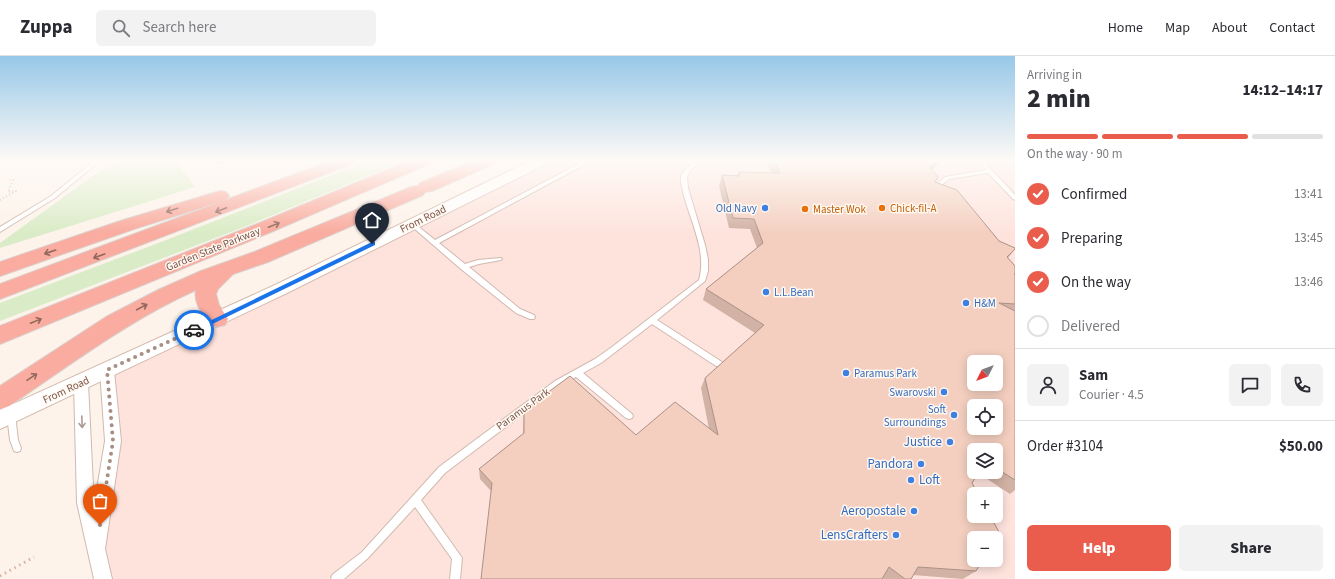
<!DOCTYPE html>
<meta charset="utf-8">
<style>
:root{--surface:#fff;--page:#f2f2f3;--text:#2b2b33;--muted:#7c7c81;--line:#e1e1e2;--accent:#ea5d4c}
body{margin:0;font-family:"Source Sans 3",sans-serif;background:var(--page);color:var(--text);height:100vh;display:flex;flex-direction:column;font-size:15px;white-space:nowrap}
*{box-sizing:border-box;margin:0}
p{font-size:13px;color:var(--muted)}
.icon{flex:none;width:22px;height:22px;fill:none;stroke:currentColor;stroke-width:2;stroke-linecap:round;stroke-linejoin:round}
.map{position:relative;flex:1;overflow:hidden}
.sheet{display:flex;flex-direction:column;background:var(--surface);width:320px}
.sheet>*{flex:none}
.needle{width:26px;rotate:228deg}
.tools{position:absolute;left:967px;top:299px;display:grid;gap:8px}
.tools a{display:grid;place-items:center;width:36px;height:36px;border-radius:6px;background:var(--surface);box-shadow:0 2px 10px #0003;font-size:20px}
.pin{position:absolute;display:grid;place-items:center;width:34px;height:34px;color:#fff;margin:-41px -17px;border-radius:50% 50% 50% 0;rotate:-45deg;box-shadow:0 0 4px #0007}
.pin .icon{rotate:45deg}
.courier{position:absolute;display:grid;place-items:center;width:40px;height:40px;margin:-20px;border:3px solid #1a73e8;border-radius:50%;background:#fff;color:#222;box-shadow:0 1px 5px #0007}
.overview em{font-style:normal;font-weight:800}
.overview div{display:flex;flex-direction:column-reverse}
.overview{display:flex;align-items:center;justify-content:space-between;height:68px;padding:0 12px}
h1{font-size:26px;font-weight:800;line-height:30px}
.bar{display:grid;grid-template-columns:repeat(4,1fr);gap:6px 4px;align-content:center;height:48px;padding:0 12px}
.bar i{height:5px;border-radius:3px;background:var(--line)}
.bar .current{background:var(--accent)}
.bar p{grid-column:span 4}
.line{display:flex;align-items:center;gap:10px;padding:0 12px;border-top:1px solid var(--line)}
.line div{flex:1}
.round{display:grid;place-items:center;flex:none;width:42px;height:42px;border-radius:6px;background:var(--page)}
ol{padding:0 12px;list-style:none}
li{display:flex;align-items:center;gap:12px;height:44px}
li p{margin-inline-start:auto}
li .icon{padding:4px;border-radius:50%;background:var(--accent);color:#fff;stroke-width:4}
li:last-child{color:var(--muted)}
li i{width:22px;height:22px;border:2px solid var(--line);border-radius:50%}
.button{display:flex;gap:8px;margin-top:auto;padding:8px 12px}
.button a{flex:1;height:46px;border-radius:6px;background:var(--accent);color:#fff;font-size:16px;font-weight:800;line-height:46px;text-align:center}
.button a+a{background:var(--page);color:var(--text)}
header{display:flex;align-items:center;gap:24px;box-sizing:border-box;height:56px;padding:0 20px;background:var(--surface);border-bottom:1px solid var(--line)}
header strong{font-size:19px}
nav{display:flex;gap:22px;margin-inline-start:auto;font-size:14px}
.search{width:280px;height:36px;background:var(--page);display:flex;align-items:center;gap:10px;box-sizing:border-box;padding:0 14px;border-radius:6px;color:var(--muted);font-size:15px}
main{display:flex;flex:1;min-height:0}
.map>svg:first-child{display:block}
.commercial{fill:#fee3dd;fill-rule:evenodd}
.green{fill:#daecc7}
.lines{fill:none;stroke-linecap:round;stroke-linejoin:round}
.lane-casing{stroke:#d1b9ae;stroke-width:2}
.street-casing{stroke:#d1b9ae;stroke-width:2}
.secondary-casing{stroke:#d6bbae;stroke-width:2}
.highway-casing{stroke:#dad0cd;stroke-width:2}
.path-far1{stroke:#dab2a2;stroke-width:2;stroke-dasharray:1 2.5;stroke-linecap:butt}
.path{stroke:#dab2a2;stroke-width:3;stroke-dasharray:1.5 4;stroke-linecap:butt}
.lane{fill:#fff;fill-rule:evenodd}
.street{fill:#fff;fill-rule:evenodd}
.secondary{fill:#fff;fill-rule:evenodd}
.highway{fill:#f9ac9f;fill-rule:evenodd}
.wall{fill:#d2b2a5;fill-rule:evenodd}
.shaded-wall{fill:#ab9186}
.building{fill:#f4cfc0;stroke:#ab9186;fill-rule:evenodd}
.oneway{stroke:#93685c}
.oneway2{stroke:#af9a93}
.route{fill:#1a73e8}
.done{stroke:#a88e83;stroke-width:4;stroke-dasharray:0 7.2}
.shop-dot{fill:#3f7fe0;stroke:#fff8f1;stroke-width:1.5}
.food-dot{fill:#e8710a;stroke:#fff8f1;stroke-width:1.5}
.labels{text-anchor:middle;dominant-baseline:central;stroke-width:3;stroke-linejoin:round;paint-order:stroke}
.shop-label{font-size:11px;fill:#366cbe;stroke:#fff8f1;text-anchor:end}
.food-label{font-size:11px;fill:#c56008;stroke:#fff8f1;text-anchor:start}
.street-label{font-size:11px;fill:#7a574b;stroke:#fff8f1}
.near-shop-label{font-size:13px;fill:#366cbe;stroke:#fff8f1;text-anchor:end}
</style>
<header>
<strong>Zuppa</strong>
<div class="search"><svg class="icon" aria-label="search" viewBox="0 0 24 24"><circle cx="10" cy="10" r="6"/><path d="M15 15l6 6"/></svg>Search here</div>
<nav><a>Home</a><a>Map</a><a>About</a><a>Contact</a></nav>
</header>
<main>
<div class="map">
<svg width="1015" height="523" viewBox="0 0 1015 523">
<rect width="100%" height="100%" fill="#fdf3ea"/>
<!-- commercial -->
<path class="commercial" d="M543,104H1015V523H103L104,442L112,394L107,315ZM974,306H996V328H974ZM974,350H996V372H974ZM974,394H996V416H974ZM974,438H996V460H974ZM974,482H996V504H974Z"/>
<!-- green -->
<g class="green">
<polygon points="136,104 182,104 177,107 195,131 0,192 0,187 108,109"/>
<polygon points="370,104 406,104 244,171 0,265 0,247 161,186"/>
</g>
<g class="lines">
<!-- lane casing -->
<g class="lane-casing">
<g id="lane">
<polygon points="95,104 101,104 55,142 0,176 0,171 51,140"/>
<polygon points="586,104 593,104 439,187 465,208 478,204 501,202 502,203 501,204 479,208 469,211 520,253 534,259 535,261 534,263 530,263 516,257 461,213 409,168 410,167 414,167 435,184"/>
<path d="M698,104H705L691,113L687,121L688,132L705,189L708,203V215L705,225L657,264L722,306L723,308L722,310H716L652,268L601,307L583,317L632,358L633,360L632,362L629,363L626,362L576,321L561,329L445,417L421,444L460,499L462,502L460,523H450L452,503L415,451L368,502L344,523H331L332,519L362,496L439,411L555,325L595,303L612,291L699,224C707,196 691,166 684,140C683,134 680,127 681,121C683,113 692,108 698,104Z"/>
<polygon points="981,104 987,104 986,106 987,109 1015,139 1015,144 1013,143 988,117 949,123 938,132 934,132 933,131 945,121 986,114 980,106"/>
<polygon points="11,356 14,357 15,359 18,384 21,392 20,395 17,396 14,395 10,384 7,359 8,357"/>
</g>
</g>
<!-- street casing -->
<g class="street-casing">
<polygon id="street" points="107,309 112,311 114,315 121,385 105,493 112,523 94,523 77,447 74,327 76,323 81,321 86,323 88,327 94,451 105,385 100,315 102,311"/>
</g>
<!-- secondary casing -->
<g class="secondary-casing">
<polygon id="secondary" points="532,104 550,104 548,107 287,237 0,373 0,354 275,229"/>
</g>
<!-- highway casing -->
<g class="highway-casing">
<g id="highway">
<polygon points="333,104 356,104 354,107 0,243 0,228"/>
<polygon points="411,104 433,104 431,107 271,176 0,288 0,270 257,168"/>
<path d="M476,104H498L496,107L432,135L425,136L423,139L268,206L233,218L218,233L216,238L219,249L228,263L225,269L217,271L209,269C203,259 193,246 196,234C129,264 70,309 9,350L0,353V330L106,261L158,234L201,215L254,196L411,131L418,130L420,127Z"/>
<polygon points="220,135 226,136 229,140 226,144 134,173 0,220 0,206 120,165"/>
</g>
</g>
<!-- path-far1 -->
<polyline class="path-far1" points="0,144 16,135 8,136 13,124 9,124"/>
<!-- path -->
<polyline class="path" points="0,520 34,501"/>
<!-- lane -->
<use href="#lane" class="lane"/>
<!-- street -->
<use href="#street" class="street"/>
<!-- secondary -->
<use href="#secondary" class="secondary"/>
<!-- highway -->
<use href="#highway" class="highway"/>
</g>
<!-- wall -->
<path class="wall" d="M765,104H942L932,113L935,126L999,185L1015,193L1008,202L1015,210V434L1010,438L978,417L972,427L976,515L963,523L913,519L911,523H884L882,522L491,435L480,423L479,413L523,378L524,354L636,379L709,373L701,332L705,322L755,277L703,244L706,233L757,192L750,173L729,172L719,130L722,119L737,120L739,116L771,117ZM996,394V416H974Z"/>
<!-- shaded-wall -->
<g class="shaded-wall">
<polygon points="214,104 238,104 216,108"/>
<polygon points="937,104 942,104 923,121 930,111"/>
</g>
<!-- building -->
<path class="building" d="M774,104H937L930,111L938,121L935,126L957,134L999,185L1015,192V193L1007,201L1015,210V218H1014L1015,219V248L999,247L1015,255V424L996,412V394H974V416H979L972,427L978,438H974V460H990L999,476L996,482H974V504H983L976,515L918,511L911,523H905L889,511L882,523H481L492,427L479,413L524,377V354L570,320L636,379L675,346L718,379L705,322L764,269L706,233L763,187L754,163L733,162L722,119L739,120V116L780,117ZM974,306H996V328H974ZM974,350H996V372H974Z"/>
<!-- one-way arrows -->
<defs><path id="oneway-shaft" d="M-6 0H5M1.5-3L5.5 0L1.5 3" fill="none" stroke-width="1.6" stroke-linecap="round" stroke-linejoin="round"/></defs>
<g class="oneway">
<use href="#oneway-shaft" transform="translate(172 154) rotate(162)"/>
<use href="#oneway-shaft" transform="translate(221 154) rotate(159)"/>
<use href="#oneway-shaft" transform="translate(274 169) rotate(-22)"/>
<use href="#oneway-shaft" transform="translate(50 196) rotate(161)"/>
<use href="#oneway-shaft" transform="translate(99 200) rotate(160)"/>
<use href="#oneway-shaft" transform="translate(142 251) rotate(-28)"/>
<use href="#oneway-shaft" transform="translate(36 265) rotate(-22)"/>
<use href="#oneway-shaft" transform="translate(32 321) rotate(-34)"/>
</g>
<use class="oneway2" href="#oneway-shaft" transform="translate(82 366) rotate(88)"/>
<!-- sky -->
<linearGradient id="sky" x2="0" y2="1"><stop stop-color="#97c8e8"/><stop offset="0.59" stop-color="#fefaf6"/><stop offset="1" stop-color="#fefaf6" stop-opacity="0"/></linearGradient>
<rect width="1015" height="177" fill="url(#sky)"/>
<!-- route -->
<polygon class="route" points="372,186 375,186 375,189 196,276 191,274"/>
<g class="lines">
<!-- done -->
<polyline class="done" points="100,469 113,385 107,314 194,274"/>
</g>
<!-- markers -->
<g class="shop-dot">
<circle cx="765" cy="152" r="4"/>
<circle cx="766" cy="236" r="4"/>
<circle cx="966" cy="247" r="4"/>
<circle cx="846" cy="317" r="4"/>
<circle cx="944" cy="336" r="4"/>
<circle cx="954" cy="359" r="4"/>
<circle cx="950" cy="386" r="4"/>
<circle cx="921" cy="408" r="4"/>
<circle cx="911" cy="424" r="4"/>
<circle cx="914" cy="455" r="4"/>
<circle cx="896" cy="479" r="4"/>
</g>
<g class="food-dot">
<circle cx="882" cy="152" r="4"/>
<circle cx="805" cy="153" r="4"/>
</g>
<g class="labels">
<!-- shop labels -->
<g class="shop-label">
<text x="757" y="152">Old Navy</text>
<text x="774" y="236" text-anchor="start">L.L.Bean</text>
<text x="974" y="247" text-anchor="start">H&amp;M</text>
<text x="854" y="317" text-anchor="start">Paramus Park</text>
<text x="936" y="336">Swarovski</text>
<text x="946" y="353">Soft<tspan x="946" dy="13">Surroundings</tspan></text>
</g>
<!-- food labels -->
<g class="food-label">
<text x="890" y="152">Chick-fil-A</text>
<text x="813" y="153">Master Wok</text>
</g>
<!-- street labels -->
<g class="street-label">
<text transform="translate(423 163) rotate(-26)">From Road</text>
<text transform="translate(213 193) rotate(-22)">Garden State Parkway</text>
<text transform="translate(66 334) rotate(-25)">From Road</text>
<text transform="translate(523 353) rotate(-36)">Paramus Park</text>
</g>
<!-- near-shop labels -->
<g class="near-shop-label">
<text x="942" y="386">Justice</text>
<text x="913" y="408">Pandora</text>
<text x="919" y="424" text-anchor="start">Loft</text>
<text x="906" y="455">Aeropostale</text>
<text x="888" y="479">LensCrafters</text>
</g>
</g>
</svg>
<div class="tools">
<a><svg class="needle" viewBox="-14 -14 28 28"><path d="M0-13l5 13h-10z" fill="#e53935"/><path d="M0 13l5-13h-10z" fill="#7c7c81"/></svg></a>
<a><svg class="icon" aria-label="locate" viewBox="0 0 24 24"><circle cx="12" cy="12" r="6"/><path d="M12 2v4M12 18v4M2 12h4M18 12h4"/></svg></a>
<a><svg class="icon" aria-label="layers" viewBox="0 0 24 24"><path d="M12 4l9 5-9 5-9-5zM3 14l9 5 9-5"/></svg></a>
<a>+</a>
<a>−</a>
</div>
<div class="pin" style="left:100px;top:469px;background:#ea580c"><svg class="icon" aria-label="bag" viewBox="0 0 24 24"><path d="M5 8h14l-1 12H6zM9 8a3 3 0 0 1 6 0"/></svg></div>
<div class="pin" style="left:372px;top:188px;background:#1f2937"><svg class="icon" aria-label="home" viewBox="0 0 24 24"><path d="M3 11l9-7 9 7M6 9v11h12V9"/></svg></div>
<div class="courier" style="left:194px;top:274px"><svg class="icon" aria-label="car" viewBox="0 0 24 24"><path d="M5 17H2v-5l4-1 3-4h7l3 4 3 1v5h-3M9 17h6M6 11h13"/><circle cx="7" cy="17" r="2"/><circle cx="17" cy="17" r="2"/></svg></div>
</div>
<section class="sheet">
<div class="overview"><div><h1>2 min</h1><p>Arriving in</p></div><em>14:12–14:17</em></div>
<div class="bar"><i class="current"></i><i class="current"></i><i class="current"></i><i></i><p>On the way · 90 m</p></div>
<ol>
<li><svg class="icon" aria-label="check" viewBox="0 0 24 24"><path d="M5 12l5 5 9-10"/></svg>Confirmed<p>13:41</p></li>
<li><svg class="icon" aria-label="check" viewBox="0 0 24 24"><path d="M5 12l5 5 9-10"/></svg>Preparing<p>13:45</p></li>
<li><svg class="icon" aria-label="check" viewBox="0 0 24 24"><path d="M5 12l5 5 9-10"/></svg>On the way<p>13:46</p></li>
<li><i></i>Delivered</li>
</ol>
<div class="line" style="height:72px"><a class="round"><svg class="icon" aria-label="person" viewBox="0 0 24 24"><circle cx="12" cy="8" r="4"/><path d="M4 21q1-7 8-7t8 7"/></svg></a><div><b>Sam</b><p>Courier · 4.5</p></div><a class="round"><svg class="icon" aria-label="chat" viewBox="0 0 24 24"><path d="M4 5h16v11H9l-5 4z"/></svg></a><a class="round"><svg class="icon" aria-label="phone" viewBox="0 0 24 24"><path d="M5 4h4l2 5-3 2q2 4 5 5l2-3 5 2v4C11 20 4 13 5 4z"/></svg></a></div>
<div class="line" style="height:52px"><div>Order #3104</div><b>$50.00</b></div>
<div class="button"><a>Help</a><a>Share</a></div>
</section>
</main>
